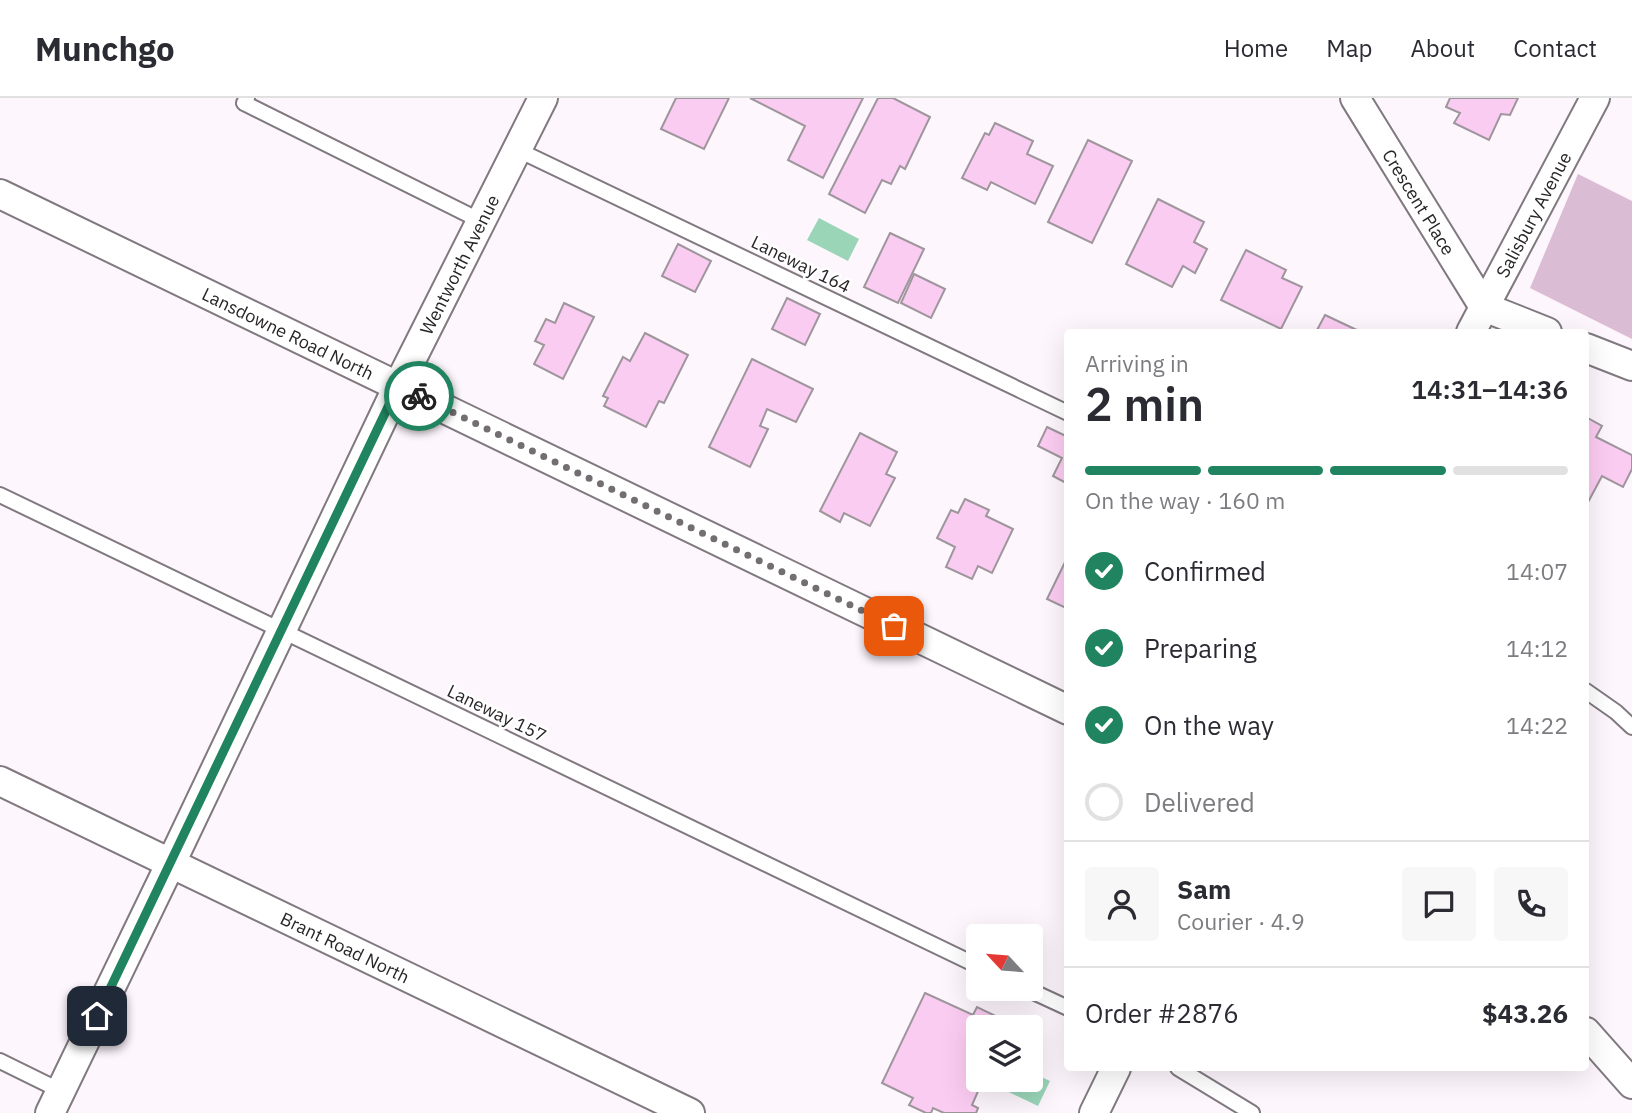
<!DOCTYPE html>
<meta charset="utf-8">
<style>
:root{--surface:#fff;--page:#f7f7f7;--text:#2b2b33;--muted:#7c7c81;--line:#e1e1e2;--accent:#1f845f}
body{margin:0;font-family:"IBM Plex Sans",sans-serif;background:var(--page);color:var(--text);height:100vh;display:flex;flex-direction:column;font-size:26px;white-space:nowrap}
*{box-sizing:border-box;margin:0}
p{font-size:23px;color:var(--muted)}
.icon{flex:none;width:38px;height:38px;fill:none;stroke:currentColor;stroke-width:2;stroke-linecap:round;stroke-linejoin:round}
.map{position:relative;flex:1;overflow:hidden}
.sheet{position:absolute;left:1064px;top:231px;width:525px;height:742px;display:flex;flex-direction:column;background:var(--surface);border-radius:7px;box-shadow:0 7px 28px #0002}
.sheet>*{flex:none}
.needle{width:46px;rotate:296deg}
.fabs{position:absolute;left:966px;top:826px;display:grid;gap:14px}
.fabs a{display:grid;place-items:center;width:77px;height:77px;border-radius:7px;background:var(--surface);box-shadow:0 7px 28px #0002;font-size:35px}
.pin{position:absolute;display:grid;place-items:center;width:60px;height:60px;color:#fff;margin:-30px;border-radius:14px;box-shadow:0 4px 10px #0006}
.courier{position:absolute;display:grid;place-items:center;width:70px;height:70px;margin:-35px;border:5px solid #1f845f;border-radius:50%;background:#fff;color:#222;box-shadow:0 2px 9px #0007}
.headline em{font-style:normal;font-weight:600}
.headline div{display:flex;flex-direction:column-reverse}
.headline{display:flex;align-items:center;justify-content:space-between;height:119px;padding:0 21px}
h1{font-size:46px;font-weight:600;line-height:52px}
.bar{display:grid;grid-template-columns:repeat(4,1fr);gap:10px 7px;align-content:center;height:84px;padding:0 21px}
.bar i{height:9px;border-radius:5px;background:var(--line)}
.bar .on{background:var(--accent)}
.bar p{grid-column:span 4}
.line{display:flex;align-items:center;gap:18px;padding:0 21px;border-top:2px solid var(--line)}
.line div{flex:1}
.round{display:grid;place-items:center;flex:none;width:74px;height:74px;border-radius:7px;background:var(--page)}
ol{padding:0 21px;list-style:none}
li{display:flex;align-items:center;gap:21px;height:77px}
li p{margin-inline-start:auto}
li .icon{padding:7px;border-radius:50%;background:var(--accent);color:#fff;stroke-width:4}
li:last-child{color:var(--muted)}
li i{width:38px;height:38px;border:4px solid var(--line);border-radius:50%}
header{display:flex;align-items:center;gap:42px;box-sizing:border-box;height:98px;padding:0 35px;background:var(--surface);border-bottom:2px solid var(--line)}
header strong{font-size:33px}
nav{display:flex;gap:38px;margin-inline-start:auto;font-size:24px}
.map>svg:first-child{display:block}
.green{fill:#dabcd4}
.water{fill:#9ad5b8}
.building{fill:#fbccf2;stroke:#9e969c;stroke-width:2}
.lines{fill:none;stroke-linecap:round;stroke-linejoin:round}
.lane-casing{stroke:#80797f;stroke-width:18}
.street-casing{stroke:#80797f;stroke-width:32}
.lane{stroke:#fff;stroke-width:14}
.street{stroke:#fff;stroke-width:28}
.done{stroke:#736e72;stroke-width:7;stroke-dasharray:0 12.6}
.route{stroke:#1f845f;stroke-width:9}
.labels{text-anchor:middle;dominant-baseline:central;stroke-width:5;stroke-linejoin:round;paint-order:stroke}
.street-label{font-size:18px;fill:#282527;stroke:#fff}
</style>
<header>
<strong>Munchgo</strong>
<nav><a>Home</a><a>Map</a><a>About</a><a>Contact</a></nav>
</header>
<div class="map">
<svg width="1632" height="1015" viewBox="0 0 1632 1015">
<rect width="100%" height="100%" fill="#fef6fd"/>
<!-- green -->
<polygon class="green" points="1578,76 1632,103 1632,241 1530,190"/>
<!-- water -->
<g class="water">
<polygon points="819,120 859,141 848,163 807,142"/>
<polygon points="1031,974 1050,983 1038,1008 994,987 997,982 1031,982"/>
</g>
<!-- building -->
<g class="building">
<polygon points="676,0 729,0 704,51 661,31"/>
<polygon points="750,0 863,0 823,80 788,62 805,28"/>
<polygon points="878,0 893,0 930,19 905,71 900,68 891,86 882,82 865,115 829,96"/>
<polygon points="1450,0 1518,0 1510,17 1501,16 1489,42 1454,25 1460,15 1446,9"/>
<polygon points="995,25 1033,43 1027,56 1053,68 1035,106 991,84 987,92 962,80 985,35 989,37"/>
<polygon points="1088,42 1132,63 1092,145 1048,124"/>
<polygon points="1158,101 1204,124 1194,144 1207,151 1195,175 1183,168 1172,189 1126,166"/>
<polygon points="890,135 924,151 898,205 864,189"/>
<polygon points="678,146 711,163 695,194 662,178"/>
<polygon points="1246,152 1286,172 1282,180 1302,189 1281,231 1221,202"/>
<polygon points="914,176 945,191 931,220 901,205"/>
<polygon points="787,200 820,216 805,247 772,231"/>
<polygon points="564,205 594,219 563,281 534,266 544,247 535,243 546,221 555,225"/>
<polygon points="1325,217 1361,234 1316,234"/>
<polygon points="645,235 688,257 664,305 659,303 646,329 604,308 608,300 603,298 623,259 630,263"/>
<polygon points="752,261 813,291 796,324 767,311 760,328 768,331 750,369 709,349"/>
<polygon points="1586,319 1602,328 1596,339 1632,357 1632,371 1623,389 1602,378 1586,408"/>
<polygon points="1047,329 1068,339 1068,386 1053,378 1062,360 1038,348"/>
<polygon points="860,335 897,354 886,376 895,380 870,428 844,415 840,424 820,413"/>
<polygon points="965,401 989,412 986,418 1013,431 992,475 978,468 972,481 946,469 955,449 937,440 951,412 958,415"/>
<polygon points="1068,458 1068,511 1047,501"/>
<polygon points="925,895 973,917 977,909 1006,923 1002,929 978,929 978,982 983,982 972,1007 978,1010 976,1015 944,1015 933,1010 931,1015 926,1015 909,1007 913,1000 882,985"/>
</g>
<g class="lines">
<!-- lane casing -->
<g class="lane-casing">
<g id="lane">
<polyline points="247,0 244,5 481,123"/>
<polyline points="518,52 1068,315"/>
<polyline points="0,397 978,868"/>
<polyline points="1586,593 1616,614 1632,629"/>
<polyline points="1027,891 1068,910"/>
<polyline points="0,963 61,993"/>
<polyline points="1178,970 1252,1015"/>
</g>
</g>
<!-- street casing -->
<g class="street-casing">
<g id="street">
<path id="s1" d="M1355,0L1484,209"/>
<path id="s2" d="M0,96L1068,612"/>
<polyline points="1484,209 1547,234"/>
<path id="s3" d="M1471,234L1595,0"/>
<polyline points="1586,250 1632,268"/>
<path id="s4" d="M0,683L690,1015"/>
<polyline points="1586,934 1632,986"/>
<path id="s5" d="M50,1015L180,746L398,288L543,0"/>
<polyline points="1094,1015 1116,970"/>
</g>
</g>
<!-- lane -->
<use href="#lane" class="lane"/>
<!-- street -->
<use href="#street" class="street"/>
</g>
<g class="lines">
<!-- done -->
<polyline class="done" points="419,298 894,528"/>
<!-- route -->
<polyline class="route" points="97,918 398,288 419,298"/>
</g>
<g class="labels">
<!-- street labels -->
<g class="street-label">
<text stroke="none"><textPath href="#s1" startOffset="122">Crescent Place</textPath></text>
<text stroke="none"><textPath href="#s3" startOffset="133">Salisbury Avenue</textPath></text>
<text transform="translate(801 166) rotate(26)">Laneway 164</text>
<text stroke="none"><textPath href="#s5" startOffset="942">Wentworth Avenue</textPath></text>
<text stroke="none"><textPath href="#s2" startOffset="320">Lansdowne Road North</textPath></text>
<text transform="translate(497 615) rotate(26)">Laneway 157</text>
<text stroke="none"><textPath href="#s4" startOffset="383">Brant Road North</textPath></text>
</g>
</g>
</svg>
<div class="fabs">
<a><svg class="needle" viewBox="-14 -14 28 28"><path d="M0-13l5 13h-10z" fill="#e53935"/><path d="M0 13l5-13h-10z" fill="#7c7c81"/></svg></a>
<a><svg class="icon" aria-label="layers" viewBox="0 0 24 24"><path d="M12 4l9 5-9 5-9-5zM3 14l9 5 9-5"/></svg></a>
</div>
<div class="pin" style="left:894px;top:528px;background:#ea580c"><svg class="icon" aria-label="bag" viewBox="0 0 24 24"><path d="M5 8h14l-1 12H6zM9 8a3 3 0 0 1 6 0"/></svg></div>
<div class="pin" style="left:97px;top:918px;background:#1f2937"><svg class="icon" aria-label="home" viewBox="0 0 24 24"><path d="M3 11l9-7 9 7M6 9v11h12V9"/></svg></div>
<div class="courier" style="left:419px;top:298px"><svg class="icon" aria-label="bike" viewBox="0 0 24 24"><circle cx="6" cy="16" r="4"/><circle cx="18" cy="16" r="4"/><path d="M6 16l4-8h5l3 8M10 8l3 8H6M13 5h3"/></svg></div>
<section class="sheet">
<div class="headline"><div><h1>2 min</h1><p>Arriving in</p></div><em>14:31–14:36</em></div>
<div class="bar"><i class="on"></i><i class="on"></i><i class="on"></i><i></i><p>On the way · 160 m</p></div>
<ol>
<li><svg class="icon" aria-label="check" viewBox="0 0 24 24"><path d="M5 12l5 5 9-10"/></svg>Confirmed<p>14:07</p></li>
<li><svg class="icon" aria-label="check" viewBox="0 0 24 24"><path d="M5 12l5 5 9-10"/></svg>Preparing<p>14:12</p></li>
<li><svg class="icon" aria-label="check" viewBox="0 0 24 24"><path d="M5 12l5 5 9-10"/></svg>On the way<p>14:22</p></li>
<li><i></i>Delivered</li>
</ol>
<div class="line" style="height:126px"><a class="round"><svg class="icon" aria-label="person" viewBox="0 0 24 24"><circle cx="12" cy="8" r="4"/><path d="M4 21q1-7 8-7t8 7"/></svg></a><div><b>Sam</b><p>Courier · 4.9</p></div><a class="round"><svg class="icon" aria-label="chat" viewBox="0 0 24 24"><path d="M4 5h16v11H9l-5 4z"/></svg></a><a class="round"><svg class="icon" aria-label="phone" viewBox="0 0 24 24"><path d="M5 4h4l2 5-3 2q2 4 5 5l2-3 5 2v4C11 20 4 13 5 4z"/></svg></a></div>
<div class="line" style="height:91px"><div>Order #2876</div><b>$43.26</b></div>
</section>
</div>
